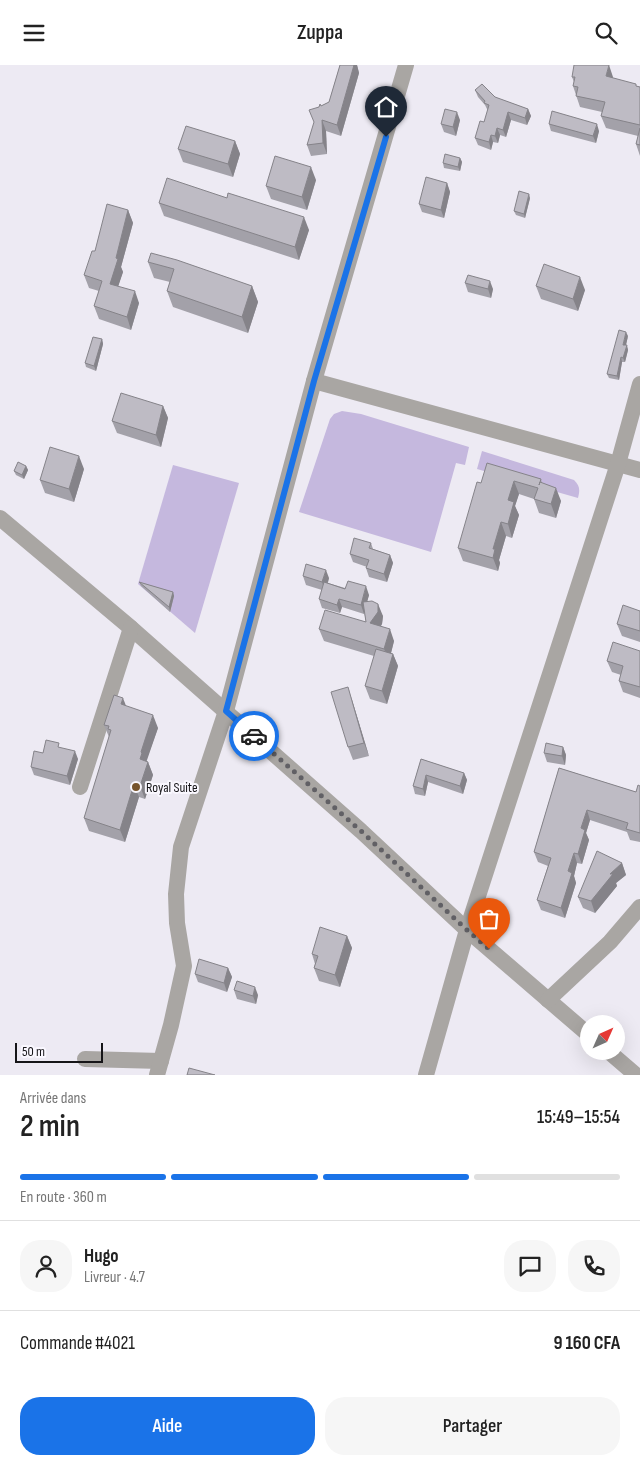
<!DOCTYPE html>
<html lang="fr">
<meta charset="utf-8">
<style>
:root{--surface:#fff;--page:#f6f6f6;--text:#222;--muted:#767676;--line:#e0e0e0;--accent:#1a73e8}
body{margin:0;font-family:"Sofia Sans Condensed",sans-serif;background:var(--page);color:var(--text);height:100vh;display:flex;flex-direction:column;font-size:19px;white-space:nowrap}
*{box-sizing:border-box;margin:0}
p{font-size:16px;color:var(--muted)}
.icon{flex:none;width:28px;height:28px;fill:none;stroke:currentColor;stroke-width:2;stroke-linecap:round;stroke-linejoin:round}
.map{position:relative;height:1010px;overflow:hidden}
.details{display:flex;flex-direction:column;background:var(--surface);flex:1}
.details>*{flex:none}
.needle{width:32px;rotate:45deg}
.buttons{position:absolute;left:580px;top:950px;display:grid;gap:10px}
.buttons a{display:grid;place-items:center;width:45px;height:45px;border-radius:50%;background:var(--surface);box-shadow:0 5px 20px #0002;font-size:25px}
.scale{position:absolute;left:15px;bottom:12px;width:88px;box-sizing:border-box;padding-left:5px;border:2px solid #161518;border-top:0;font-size:14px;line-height:18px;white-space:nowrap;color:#161518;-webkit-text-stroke:4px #faf8ff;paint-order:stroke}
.pin{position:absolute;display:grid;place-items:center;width:42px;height:42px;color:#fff;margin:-51px -21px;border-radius:50% 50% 50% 0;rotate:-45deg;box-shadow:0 0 5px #0007}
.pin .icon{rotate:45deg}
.courier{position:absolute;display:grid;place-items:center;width:50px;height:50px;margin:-25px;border:4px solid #1a73e8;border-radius:50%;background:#fff;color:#222;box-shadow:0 1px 6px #0007}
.head em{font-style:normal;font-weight:600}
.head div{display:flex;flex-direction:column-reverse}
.head{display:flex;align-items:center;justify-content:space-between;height:85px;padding:0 20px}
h1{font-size:32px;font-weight:600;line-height:38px}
.bar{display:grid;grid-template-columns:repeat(4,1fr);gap:8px 5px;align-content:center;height:60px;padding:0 20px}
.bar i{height:6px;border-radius:4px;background:var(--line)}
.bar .current{background:var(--accent)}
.bar p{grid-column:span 4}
.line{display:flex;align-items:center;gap:12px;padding:0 20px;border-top:1px solid var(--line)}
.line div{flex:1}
.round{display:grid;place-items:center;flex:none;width:52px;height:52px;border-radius:20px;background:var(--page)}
.button{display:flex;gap:10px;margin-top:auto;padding:10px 20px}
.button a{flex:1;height:58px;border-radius:20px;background:var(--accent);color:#fff;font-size:20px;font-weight:600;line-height:58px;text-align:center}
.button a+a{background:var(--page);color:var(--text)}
header{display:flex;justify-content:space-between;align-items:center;height:65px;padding:0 20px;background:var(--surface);font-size:22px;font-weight:600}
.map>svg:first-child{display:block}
.green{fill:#c5b8de}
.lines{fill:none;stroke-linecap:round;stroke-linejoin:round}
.minor{stroke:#a9a6a3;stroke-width:16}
.wall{fill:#a3a1a9}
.shaded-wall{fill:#858389}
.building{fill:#bebbc4;stroke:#858389}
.done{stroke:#616065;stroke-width:5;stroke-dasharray:0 9}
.route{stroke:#1a73e8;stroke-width:6}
.poi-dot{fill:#76532c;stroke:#faf8ff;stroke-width:2}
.labels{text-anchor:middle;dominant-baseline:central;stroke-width:4;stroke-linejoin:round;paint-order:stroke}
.poi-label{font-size:14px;fill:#161518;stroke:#faf8ff;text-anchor:start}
</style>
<header><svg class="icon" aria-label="menu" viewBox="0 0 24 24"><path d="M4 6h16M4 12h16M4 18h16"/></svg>Zuppa<svg class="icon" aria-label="search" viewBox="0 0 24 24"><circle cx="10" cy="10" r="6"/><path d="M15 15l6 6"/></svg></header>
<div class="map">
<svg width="640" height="1010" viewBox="0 0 640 1010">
<rect width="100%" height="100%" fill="#edeaf3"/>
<!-- green -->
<g class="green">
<polygon points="342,346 361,349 469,382 465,400 456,398 431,487 299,447 330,354 334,349"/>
<path d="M482,386L574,415C580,421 580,425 578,433L477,404Z"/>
<polygon points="173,400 239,418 195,568 138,519"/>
</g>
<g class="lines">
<!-- minor -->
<g class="minor">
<polyline points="314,316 640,405"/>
<polyline points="0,453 131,563 361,766 467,865 589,970"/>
<polyline points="80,722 131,563"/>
<polyline points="548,935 610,877 640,842"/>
<polyline points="608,986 636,1010"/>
<polyline points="85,994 161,996"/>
<polyline points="157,1010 171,960 184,901 177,858 176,829 181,782 226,646 314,316 406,0"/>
<polyline points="426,1010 467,865 618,399 640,319"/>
</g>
</g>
<!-- wall -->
<g class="wall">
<polygon points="340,0 357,0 359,8 341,71 326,66 327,89 311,91 307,80 321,41 329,37"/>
<polygon points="572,12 613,12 613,13 640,22 640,91 636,79 638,71 606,63 601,51 602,47 580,42 573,21 574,17"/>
<polygon points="475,25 528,44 531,51 527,60 511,55 506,72 500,70 498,78 493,77 491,85 478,80 475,73 484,57 488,46 485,40 478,32"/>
<polygon points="460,55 456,71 444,67 441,59"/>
<polygon points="549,59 599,66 596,78 551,66"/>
<polygon points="235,76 240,89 233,112 183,97 178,84"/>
<polygon points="460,93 462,97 460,106 444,103 443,98"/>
<polygon points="316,115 307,145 271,134 266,121"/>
<polygon points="447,118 450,127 444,153 422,147 419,139"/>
<polygon points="227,133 309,165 299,195 164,151 159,138"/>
<polygon points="530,133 525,153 516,150 514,146"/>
<polygon points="128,145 133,158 121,202 123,207 118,221 139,238 131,265 99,254 94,241 99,226 89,223 84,210 95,186"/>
<polygon points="148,197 252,221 258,237 248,268 173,242 167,226 170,217 154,213"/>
<polygon points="465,218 493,224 491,233 468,227"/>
<polygon points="536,221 585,225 578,246 541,234"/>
<polygon points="628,271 626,280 628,285 625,297 622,297 619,315 609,313 607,309"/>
<polygon points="102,274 103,279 96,306 86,302 85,298"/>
<polygon points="163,341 168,353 161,382 117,368 112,356"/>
<polygon points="26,401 28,405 24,414 16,410 14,406"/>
<polygon points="84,404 74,437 45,428 40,415"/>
<polygon points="541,414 542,418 561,436 556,453 539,448 534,434 519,429 515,441 519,450 512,473 506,471 499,495 500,498 498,506 463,496 458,483 481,418"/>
<polygon points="371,478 373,484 390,490 393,498 387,517 369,512 366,503 367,502 353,497 350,489"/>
<polygon points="303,511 329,513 328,518 369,530 367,536 383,551 382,559 381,561 394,576 391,588 393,589 398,601 387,639 370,634 365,621 374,591 324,576 319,564 366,557 364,546 364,549 342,542 340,548 322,543 319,534 322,525 306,520"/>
<polygon points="139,517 173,527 174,531 170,547 141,521"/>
<polygon points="640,546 640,577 622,571 617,559"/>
<polygon points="640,586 640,633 623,627 619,616 621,610 612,607 607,596"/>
<polygon points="352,635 369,691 353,695 348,682"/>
<polygon points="126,641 158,663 146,696 148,697 153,710 145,734 139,732 125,777 89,766 84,753 109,672 104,660"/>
<polygon points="563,682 566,690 565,700 547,697 544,688"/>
<polygon points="61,683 78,694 70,720 34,710 31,702 43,688"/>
<polygon points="421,694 464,708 467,715 463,729 428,717 425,731 415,729 413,721"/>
<polygon points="559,703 636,727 640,721 640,777 630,775 627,767 590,755 586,768 589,775 582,799 577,798 574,811 576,818 565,853 541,845 537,835 548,801 538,797 534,787"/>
<polygon points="622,798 626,810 616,818 617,821 595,848 583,843 578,832"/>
<polygon points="347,871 352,883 340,922 319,916 314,903 315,899 312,889"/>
<polygon points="228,903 232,912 227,927 198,917 195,909"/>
<polygon points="234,925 258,930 256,939 237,934"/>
</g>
<!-- shaded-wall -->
<g class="shaded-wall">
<polygon points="354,0 357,0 359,8 341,71 337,60"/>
<polygon points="609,0 613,12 611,23 606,11"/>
<polygon points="528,44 531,51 527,60 525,53"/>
<polygon points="457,47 460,55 456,71 453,62"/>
<polygon points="508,47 511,55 506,72 503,65"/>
<polygon points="322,55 326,66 327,89 323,78"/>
<polygon points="597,59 599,66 596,78 593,71"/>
<polygon points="497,63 500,70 498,78 495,71"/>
<polygon points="491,70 493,77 491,85 489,77"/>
<polygon points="235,76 240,89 233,112 228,99"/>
<polygon points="460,93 462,97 460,106 458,102"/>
<polygon points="311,102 316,115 307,145 302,132"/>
<polygon points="447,118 450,127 444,153 441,145"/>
<polygon points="529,129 530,133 525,153 524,149"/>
<polygon points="128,145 133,158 121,202 123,207 115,231 110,219 116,193"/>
<polygon points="304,152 309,165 299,195 295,182"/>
<polygon points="580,212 585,225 578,246 573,234"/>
<polygon points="490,216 493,224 491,233 488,224"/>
<polygon points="252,221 258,237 248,268 242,252"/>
<polygon points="135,226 139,238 131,265 127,252"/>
<polygon points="626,267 628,271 625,284 623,280"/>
<polygon points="102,274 103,279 96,306 94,301"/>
<polygon points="627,280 628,285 625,297 623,293"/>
<polygon points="621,292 622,297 619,315 617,311"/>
<polygon points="163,341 168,353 161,382 156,370"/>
<polygon points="79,391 84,404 74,437 69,424"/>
<polygon points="26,401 28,405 24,414 22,410"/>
<polygon points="514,416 519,429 515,441 519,450 512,473 508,459 508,435"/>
<polygon points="556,423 561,436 556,453 551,439"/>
<polygon points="501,457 506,471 499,495 500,498 498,506 493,493 493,484"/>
<polygon points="390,490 393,498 387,517 384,509"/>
<polygon points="326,505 329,513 325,526 322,517"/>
<polygon points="366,521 369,530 364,549 361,540"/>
<polygon points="173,527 174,531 170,547 169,542"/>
<polygon points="339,534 342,542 340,548 337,540"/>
<polygon points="378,539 383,551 382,559 374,570 370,558"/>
<polygon points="390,564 394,576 389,596 384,584"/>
<polygon points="393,589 398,601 387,639 382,626"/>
<polygon points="348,622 352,635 369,691 364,678"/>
<polygon points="123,633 128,646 121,639"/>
<polygon points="153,650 158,663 146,698 140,694 141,687"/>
<polygon points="563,682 566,690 565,700 562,691"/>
<polygon points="75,686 78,694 70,720 67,711"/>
<polygon points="148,697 153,710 145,734 140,721"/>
<polygon points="464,708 467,715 463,729 460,721"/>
<polygon points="426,710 428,717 425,731 423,724"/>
<polygon points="134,719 139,732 125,777 120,765"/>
<polygon points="587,745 590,755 586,768 589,775 582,799 578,789 581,763"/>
<polygon points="574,788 577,798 574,811 576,818 565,853 561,843 568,806"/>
<polygon points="622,798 626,810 616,818 617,821 595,848 591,836 610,809"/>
<polygon points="347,871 352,883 340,922 335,910"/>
<polygon points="228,903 232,912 227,927 224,918"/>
<polygon points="255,922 258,930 256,939 253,931"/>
</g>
<!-- building -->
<g class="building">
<polygon points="340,0 354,0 337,60 322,55 323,78 307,80 314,57 309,45 319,42 320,39 321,41 329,37"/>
<polygon points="574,0 609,0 606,11 636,19 636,21 640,22 640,60 601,51 605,37 576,31 578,22 573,21 575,12 572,12"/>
<polygon points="482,19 495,32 528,44 525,53 508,47 503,65 497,63 495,71 491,70 489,77 475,73 480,56 484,57 489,40 484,38 485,36 475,25"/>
<polygon points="445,44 457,47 453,62 441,59"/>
<polygon points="552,46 597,59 593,71 549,59"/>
<polygon points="186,61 235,76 228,99 178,84"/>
<polygon points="640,63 640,80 636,79"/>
<polygon points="445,89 460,93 458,102 443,98"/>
<polygon points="275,91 311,102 302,132 266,121"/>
<polygon points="426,112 447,118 441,145 419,139"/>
<polygon points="167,113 227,133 228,128 304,152 295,182 159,138"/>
<polygon points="519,126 529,129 524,149 514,146"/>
<polygon points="107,139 128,145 116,193 118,194 110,219 135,226 127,252 94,241 102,216 84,210 92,186 95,186"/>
<polygon points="151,188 177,195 252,221 242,252 167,226 174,204 148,197"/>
<polygon points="544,199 580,212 573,234 536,221"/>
<polygon points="468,210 490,216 488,224 465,218"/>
<polygon points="619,265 626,267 623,280 627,280 623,293 621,292 617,311 607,309"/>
<polygon points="93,272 102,274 94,301 85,298"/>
<polygon points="121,328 163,341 156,370 112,356"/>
<polygon points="50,382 79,391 69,424 40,415"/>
<polygon points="18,397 26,401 22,410 14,406"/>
<polygon points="487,398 541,414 539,420 540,417 556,423 551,439 534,434 538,423 514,416 508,435 514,437 508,459 501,457 493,484 495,484 493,493 458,483 477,417 481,418"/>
<polygon points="354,473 371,478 369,483 390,490 384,509 366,503 369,495 350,489"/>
<polygon points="306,499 326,505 322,517 303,511"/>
<polygon points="348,516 366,521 361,540 339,534 337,540 319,534 324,517 345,524"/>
<polygon points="139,517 173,527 169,542"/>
<polygon points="372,536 378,539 378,547 370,558 390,564 384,584 319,564 325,545 366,557 363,537"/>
<polygon points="623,540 640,546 640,566 617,559"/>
<polygon points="613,577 640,586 640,622 619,616 623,601 607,596"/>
<polygon points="376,584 393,589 382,626 365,621"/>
<polygon points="348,622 364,678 348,682 331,627"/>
<polygon points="114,630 123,633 121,639 153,650 141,687 142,688 140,694 148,697 140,721 134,719 120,765 84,753 111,665 108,664 109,661 104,660"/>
<polygon points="46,675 59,678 58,682 75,686 67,711 31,702 34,686 43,688"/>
<polygon points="546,678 563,682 562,691 544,688"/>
<polygon points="421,694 464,708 460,721 426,710 423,724 413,721"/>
<polygon points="559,703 636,727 638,720 640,721 640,768 626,764 628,758 587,745 581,763 585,765 578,789 574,788 568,806 572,808 561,843 537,835 551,793 534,787"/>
<polygon points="597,786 622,798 610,809 613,809 591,836 578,832"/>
<polygon points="320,862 347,871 335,910 314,903 318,891 312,889"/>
<polygon points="199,894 228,903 224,918 195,909"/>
<polygon points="237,916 255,922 253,931 234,925"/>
<polygon points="189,1003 215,1010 187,1010"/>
</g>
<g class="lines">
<!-- done -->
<polyline class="done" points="254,671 361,766 467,865 489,884"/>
<!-- route -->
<polyline class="route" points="254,671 226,646 314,316 386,72"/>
</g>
<!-- markers -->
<circle class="poi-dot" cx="136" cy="722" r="5"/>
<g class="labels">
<!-- poi labels -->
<g class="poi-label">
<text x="146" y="722">Royal Suite</text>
</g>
</g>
</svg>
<div class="buttons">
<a><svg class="needle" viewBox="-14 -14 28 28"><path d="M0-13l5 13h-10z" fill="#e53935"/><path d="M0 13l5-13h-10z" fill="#767676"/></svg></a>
</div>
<div class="scale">50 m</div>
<div class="pin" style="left:489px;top:884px;background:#ea580c"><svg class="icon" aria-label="bag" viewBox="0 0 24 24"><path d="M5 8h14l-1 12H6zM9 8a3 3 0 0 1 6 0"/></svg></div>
<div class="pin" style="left:386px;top:72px;background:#1f2937"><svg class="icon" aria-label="home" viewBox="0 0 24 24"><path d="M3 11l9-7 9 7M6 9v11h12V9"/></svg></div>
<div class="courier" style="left:254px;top:671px"><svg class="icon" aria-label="car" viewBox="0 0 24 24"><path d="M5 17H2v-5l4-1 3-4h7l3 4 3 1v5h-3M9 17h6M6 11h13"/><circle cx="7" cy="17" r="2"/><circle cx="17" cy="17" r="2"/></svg></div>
</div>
<section class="details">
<div class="head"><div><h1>2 min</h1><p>Arrivée dans</p></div><em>15:49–15:54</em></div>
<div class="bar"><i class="current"></i><i class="current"></i><i class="current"></i><i></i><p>En route · 360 m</p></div>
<div class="line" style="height:90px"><a class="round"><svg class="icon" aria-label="person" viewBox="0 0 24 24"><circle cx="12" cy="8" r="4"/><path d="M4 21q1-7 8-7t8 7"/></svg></a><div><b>Hugo</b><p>Livreur · 4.7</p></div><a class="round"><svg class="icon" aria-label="chat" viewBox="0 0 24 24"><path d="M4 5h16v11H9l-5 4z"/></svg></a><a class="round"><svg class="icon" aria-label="phone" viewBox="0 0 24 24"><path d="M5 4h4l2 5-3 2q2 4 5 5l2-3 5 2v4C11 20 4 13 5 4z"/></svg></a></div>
<div class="line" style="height:65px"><div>Commande #4021</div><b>9 160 CFA</b></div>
<div class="button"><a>Aide</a><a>Partager</a></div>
</section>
